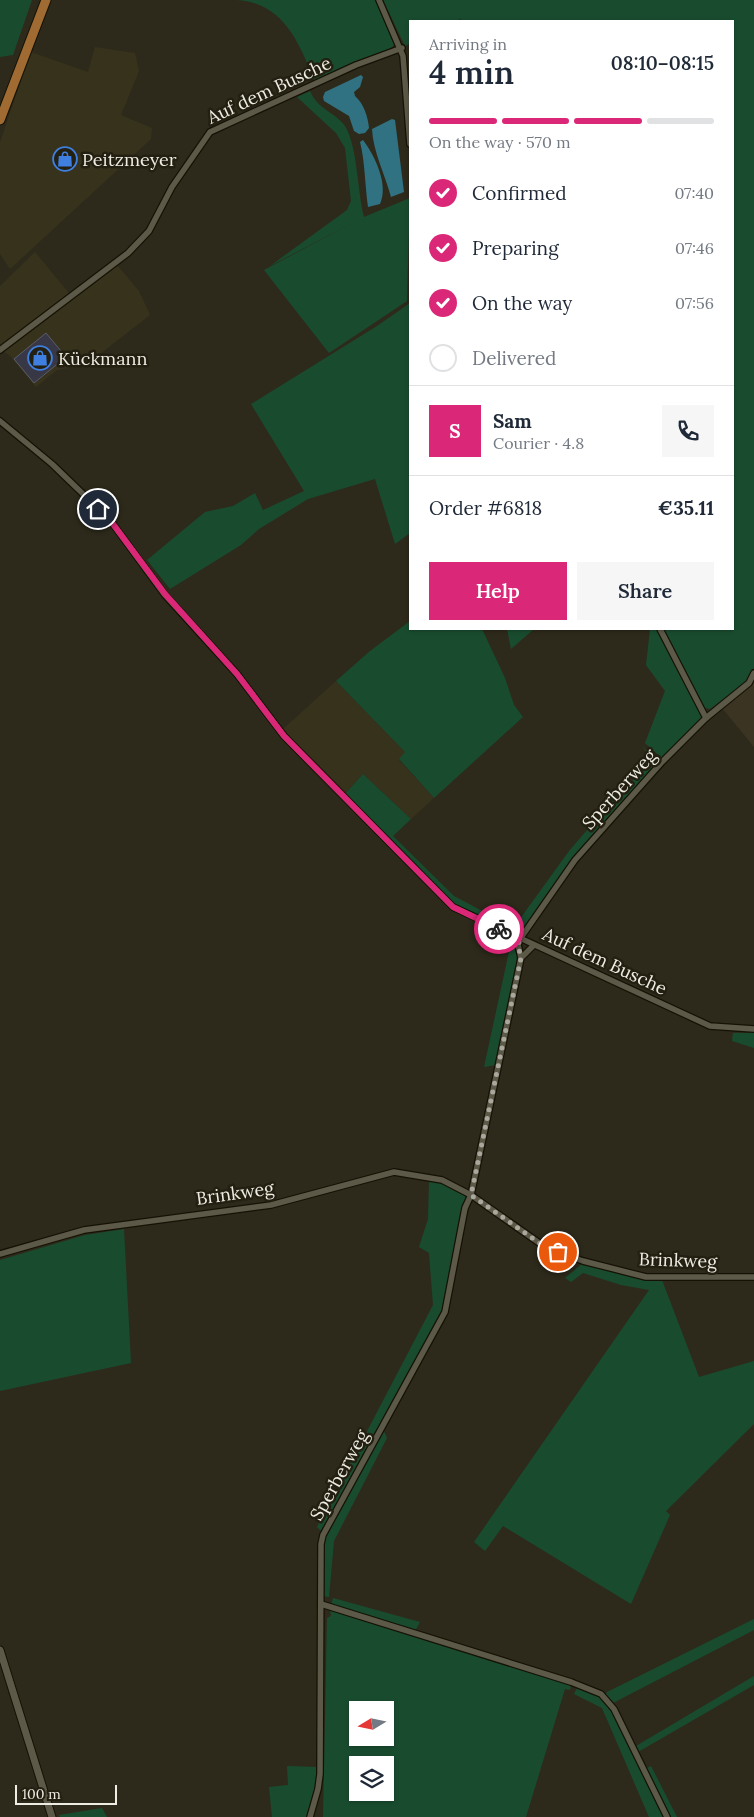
<!DOCTYPE html>
<meta charset="utf-8">
<style>
:root{--surface:#fff;--page:#f6f6f7;--text:#1f2937;--muted:#747a83;--line:#e0e1e3;--accent:#db2777}
body{margin:0;font-family:Lora,serif;background:var(--page);color:var(--text);height:100vh;display:flex;flex-direction:column;font-size:19px;white-space:nowrap}
*{box-sizing:border-box;margin:0}
p{font-size:16px;color:var(--muted)}
.icon{flex:none;width:28px;height:28px;fill:none;stroke:currentColor;stroke-width:2;stroke-linecap:round;stroke-linejoin:round}
.map{position:relative;flex:1;overflow:hidden}
.panel{position:absolute;left:409px;top:20px;width:325px;height:610px;display:flex;flex-direction:column;background:var(--surface);border-radius:0px;box-shadow:0 1px 4px #0004}
.panel>*{flex:none}
.needle{width:32px;rotate:260deg}
.fabs{position:absolute;left:349px;top:1701px;display:grid;gap:10px}
.fabs a{display:grid;place-items:center;width:45px;height:45px;border-radius:0px;background:var(--surface);box-shadow:0 1px 4px #0004;font-size:25px}
.scale{position:absolute;left:15px;bottom:12px;width:102px;box-sizing:border-box;padding-left:5px;border:2px solid #eeece3;border-top:0;font-size:14px;line-height:18px;white-space:nowrap;color:#eeece3;-webkit-text-stroke:4px #232011;paint-order:stroke}
.pin{position:absolute;display:grid;place-items:center;width:42px;height:42px;color:#fff;margin:-21px;border:2px solid #fff;border-radius:50%;box-shadow:0 1px 5px #0007}
.courier{position:absolute;display:grid;place-items:center;width:50px;height:50px;margin:-25px;border:4px solid #db2777;border-radius:50%;background:#fff;color:#222;box-shadow:0 1px 6px #0007}
.summary em{font-style:normal;font-weight:600}
.summary div{display:flex;flex-direction:column-reverse}
.summary{display:flex;align-items:center;justify-content:space-between;height:85px;padding:0 20px}
h1{font-size:32px;font-weight:600;line-height:38px}
.bar{display:grid;grid-template-columns:repeat(4,1fr);gap:8px 5px;align-content:center;height:60px;padding:0 20px}
.bar i{height:6px;border-radius:4px;background:var(--line)}
.bar .on{background:var(--accent)}
.bar p{grid-column:span 4}
.line{display:flex;align-items:center;gap:12px;padding:0 20px;border-top:1px solid var(--line)}
.line div{flex:1}
.round{display:grid;place-items:center;flex:none;width:52px;height:52px;border-radius:0px;background:var(--page)}
ol{padding:0 20px;list-style:none}
li{display:flex;align-items:center;gap:15px;height:55px}
li p{margin-inline-start:auto}
li .icon{padding:5px;border-radius:50%;background:var(--accent);color:#fff;stroke-width:4}
li:last-child{color:var(--muted)}
li i{width:28px;height:28px;border:2px solid var(--line);border-radius:50%}
.primary-button{display:flex;gap:10px;margin-top:auto;padding:10px 20px}
.primary-button a{flex:1;height:58px;border-radius:0px;background:var(--accent);color:#fff;font-size:20px;font-weight:600;line-height:58px;text-align:center}
.primary-button a+a{background:var(--page);color:var(--text)}
.map>svg:first-child{display:block}
.built{fill:#37321c}
.industrial{fill:#3b3423}
.green{fill:#194c2f;fill-rule:evenodd}
.water{fill:#317282}
.building{fill:#383745;stroke:#5c5b6b}
.lines{fill:none;stroke-linecap:round;stroke-linejoin:round}
.minor-casing{stroke:#151205;stroke-width:8}
.tertiary-casing{stroke:#151205;stroke-width:9}
.primary-casing{stroke:#151205;stroke-width:11}
.minor{stroke:#5d5949;stroke-width:5.5}
.tertiary{stroke:#5d5949;stroke-width:7}
.primary{stroke:#9f6b32;stroke-width:9}
.done{stroke:#aaa89d;stroke-width:5;stroke-dasharray:0 9}
.route{stroke:#db2777;stroke-width:6}
.labels{text-anchor:middle;dominant-baseline:central;stroke-width:5;stroke-linejoin:round;paint-order:stroke}
.street-label{font-size:18px;fill:#eeece3;stroke:#232011}
.poi-label{font-size:18px;fill:#eeece3;stroke:#232011;text-anchor:start}
</style>
<div class="map">
<svg width="754" height="1817" viewBox="0 0 754 1817">
<rect width="100%" height="100%" fill="#2d2a1b"/>
<!-- built -->
<g class="built">
<polygon points="95,47 135,53 139,71 121,115 152,128 151,139 10,269 0,254 0,142 31,52 88,72"/>
<polygon points="35,252 73,298 116,264 139,291 150,315 86,365 57,370 36,387 10,356 0,349 0,286"/>
<polygon points="336,681 406,753 399,760 434,798 411,819 363,774 344,795 283,729"/>
</g>
<!-- industrial -->
<polygon class="industrial" points="754,681 754,747 722,708"/>
<!-- green -->
<g class="green">
<polygon points="0,0 32,0 13,55 0,57"/>
<path d="M237,0H375L394,39V45L389,50L314,80C299,42 283,3 237,0Z"/>
<polygon points="383,0 754,0 754,681 748,681 710,709 705,708 663,629 732,629 732,21 459,21 462,18 456,21 410,21 410,44 405,46"/>
<path d="M310,91C318,110 335,112 345,126C358,148 357,190 364,217L410,198L407,301L329,353L264,270L358,220L270,266L347,210L351,201L345,148L336,133L297,97Z"/>
<polygon points="410,303 410,533 395,544 375,479 308,499 259,529 241,545 170,589 147,560 205,512 233,506 255,493 263,510 304,491 251,404 377,326"/>
<polygon points="410,621 410,629 482,629 505,678 514,705 523,717 434,798 399,759 405,752 336,681 370,651"/>
<polygon points="507,629 534,629 511,649"/>
<polygon points="650,629 656,629 703,718 663,759 645,743 665,691 646,665"/>
<polygon points="642,746 660,763 620,806 520,935 453,903 344,795 363,774 411,819 393,836 454,896 509,925 517,923 569,851 611,802 653,760"/>
<polygon points="510,947 516,947 518,957 496,1065 484,1067"/>
<polygon points="733,1033 754,1033 754,1048 732,1041"/>
<polygon points="429,1180 441,1182 466,1195 443,1312 321,1531 317,1527 433,1305 429,1253 419,1247 428,1219"/>
<polygon points="124,1229 131,1363 0,1391 0,1260 85,1235"/>
<polygon points="583,1263 633,1277 662,1280 699,1377 754,1361 754,1424 666,1511 670,1515 631,1604 503,1526 485,1551 474,1542 649,1290 621,1285 583,1273 571,1282 565,1278"/>
<polygon points="383,1429 387,1438 334,1541 329,1597 323,1596 324,1537"/>
<polygon points="333,1598 420,1622 415,1631 331,1605"/>
<path d="M330,1610L571,1685L570,1690L565,1689L526,1817H323L327,1618L331,1616ZM358,1710H385V1738H358ZM358,1765H385V1792H358Z"/>
<polygon points="754,1619 754,1630 613,1703 605,1695 607,1692"/>
<polygon points="754,1676 754,1685 638,1752 636,1746"/>
<polygon points="578,1686 600,1695 612,1709 665,1817 649,1817 602,1708 574,1694"/>
<polygon points="287,1766 318,1767 316,1785 306,1817 272,1817 269,1787 288,1785"/>
<polygon points="651,1766 677,1817 671,1817 645,1769"/>
<polygon points="102,1808 107,1817 60,1817 59,1815"/>
</g>
<!-- water -->
<g class="water">
<path d="M361,75L363,77L360,87L354,92L355,96C364,104 368,117 369,128L365,133L359,134L354,131L349,116L324,101L323,97L325,92Z"/>
<path d="M392,119L395,120L404,192L391,197C385,174 373,152 372,129Z"/>
<path d="M363,140C375,156 389,185 380,204L368,207C365,187 365,161 360,142Z"/>
</g>
<!-- building -->
<polygon class="building" points="46,333 66,357 34,383 14,359"/>
<g class="lines">
<!-- minor casing -->
<g class="minor-casing">
<g id="minor">
<polyline points="379,0 403,56 410,144"/>
<polyline points="0,350 128,253 149,231 172,187 210,132 356,65 402,48"/>
<polyline points="0,421 52,464 110,520 165,595 237,674 284,736 453,907 710,1026 754,1029"/>
<polyline points="660,629 706,718"/>
<polyline points="521,958 533,946"/>
<polyline points="0,1254 84,1230 271,1205 394,1172 442,1180 471,1195 545,1247 583,1261 646,1277 754,1277"/>
<polyline points="321,1604 571,1682 601,1694 614,1709 667,1817"/>
<polyline points="310,1817 318,1789 320,1774 321,1544 323,1535 445,1312 465,1208 471,1195 521,958 518,945 520,939 575,860 662,762 706,718 749,683 754,673"/>
</g>
</g>
<!-- tertiary casing -->
<g class="tertiary-casing">
<polyline id="tertiary" points="0,1650 52,1817"/>
</g>
<!-- primary casing -->
<g class="primary-casing">
<polyline id="primary" points="0,120 46,0"/>
</g>
<!-- minor -->
<use href="#minor" class="minor"/>
<!-- tertiary -->
<use href="#tertiary" class="tertiary"/>
<!-- primary -->
<use href="#primary" class="primary"/>
</g>
<g class="lines">
<!-- done -->
<polyline class="done" points="499,929 520,939 518,945 521,958 471,1195 545,1247 558,1252"/>
<!-- route -->
<polyline class="route" points="98,509 110,520 165,594 237,674 284,736 453,907 499,929"/>
</g>
<!-- icons -->
<defs>
<g id="shop-ring" transform="scale(1.25)"><circle r="9.5" fill="#232011" stroke="#3f7fe0" stroke-width="1.5"/><path d="M-5-2.5h2.3a2.7 3.5 0 0 1 5.4 0H5L5.5 6h-11ZM-1.5-2.5h3a1.5 2.3 0 0 0-3 0Z" fill="#3f7fe0"/></g>
</defs>
<g fill-rule="evenodd">
<use href="#shop-ring" x="65" y="159"/>
<use href="#shop-ring" x="40" y="358"/>
</g>
<g class="labels">
<!-- street labels -->
<g class="street-label">
<text transform="translate(269 90) rotate(-25)">Auf dem Busche</text>
<text transform="translate(619 789) rotate(-48)">Sperberweg</text>
<text transform="translate(605 961) rotate(25)">Auf dem Busche</text>
<text transform="translate(235 1193) rotate(-8)">Brinkweg</text>
<text transform="translate(678 1260) rotate(2)">Brinkweg</text>
<text transform="translate(339 1475) rotate(-61)">Sperberweg</text>
</g>
<!-- poi labels -->
<g class="poi-label">
<text x="82" y="159">Peitzmeyer</text>
<text x="58" y="358">Kückmann</text>
</g>
</g>
</svg>
<div class="fabs">
<a><svg class="needle" viewBox="-14 -14 28 28"><path d="M0-13l5 13h-10z" fill="#e53935"/><path d="M0 13l5-13h-10z" fill="#747a83"/></svg></a>
<a><svg class="icon" aria-label="layers" viewBox="0 0 24 24"><path d="M12 4l9 5-9 5-9-5zM3 14l9 5 9-5"/></svg></a>
</div>
<div class="scale">100 m</div>
<div class="pin" style="left:558px;top:1252px;background:#ea580c"><svg class="icon" aria-label="bag" viewBox="0 0 24 24"><path d="M5 8h14l-1 12H6zM9 8a3 3 0 0 1 6 0"/></svg></div>
<div class="pin" style="left:98px;top:509px;background:#1f2937"><svg class="icon" aria-label="home" viewBox="0 0 24 24"><path d="M3 11l9-7 9 7M6 9v11h12V9"/></svg></div>
<div class="courier" style="left:499px;top:929px"><svg class="icon" aria-label="bike" viewBox="0 0 24 24"><circle cx="6" cy="16" r="4"/><circle cx="18" cy="16" r="4"/><path d="M6 16l4-8h5l3 8M10 8l3 8H6M13 5h3"/></svg></div>
<section class="panel">
<div class="summary"><div><h1>4 min</h1><p>Arriving in</p></div><em>08:10–08:15</em></div>
<div class="bar"><i class="on"></i><i class="on"></i><i class="on"></i><i></i><p>On the way · 570 m</p></div>
<ol>
<li><svg class="icon" aria-label="check" viewBox="0 0 24 24"><path d="M5 12l5 5 9-10"/></svg>Confirmed<p>07:40</p></li>
<li><svg class="icon" aria-label="check" viewBox="0 0 24 24"><path d="M5 12l5 5 9-10"/></svg>Preparing<p>07:46</p></li>
<li><svg class="icon" aria-label="check" viewBox="0 0 24 24"><path d="M5 12l5 5 9-10"/></svg>On the way<p>07:56</p></li>
<li><i></i>Delivered</li>
</ol>
<div class="line" style="height:90px"><b class="round" style="background:var(--accent);color:#fff">S</b><div><b>Sam</b><p>Courier · 4.8</p></div><a class="round"><svg class="icon" aria-label="phone" viewBox="0 0 24 24"><path d="M5 4h4l2 5-3 2q2 4 5 5l2-3 5 2v4C11 20 4 13 5 4z"/></svg></a></div>
<div class="line" style="height:65px"><div>Order #6818</div><b>€35.11</b></div>
<div class="primary-button"><a>Help</a><a>Share</a></div>
</section>
</div>
